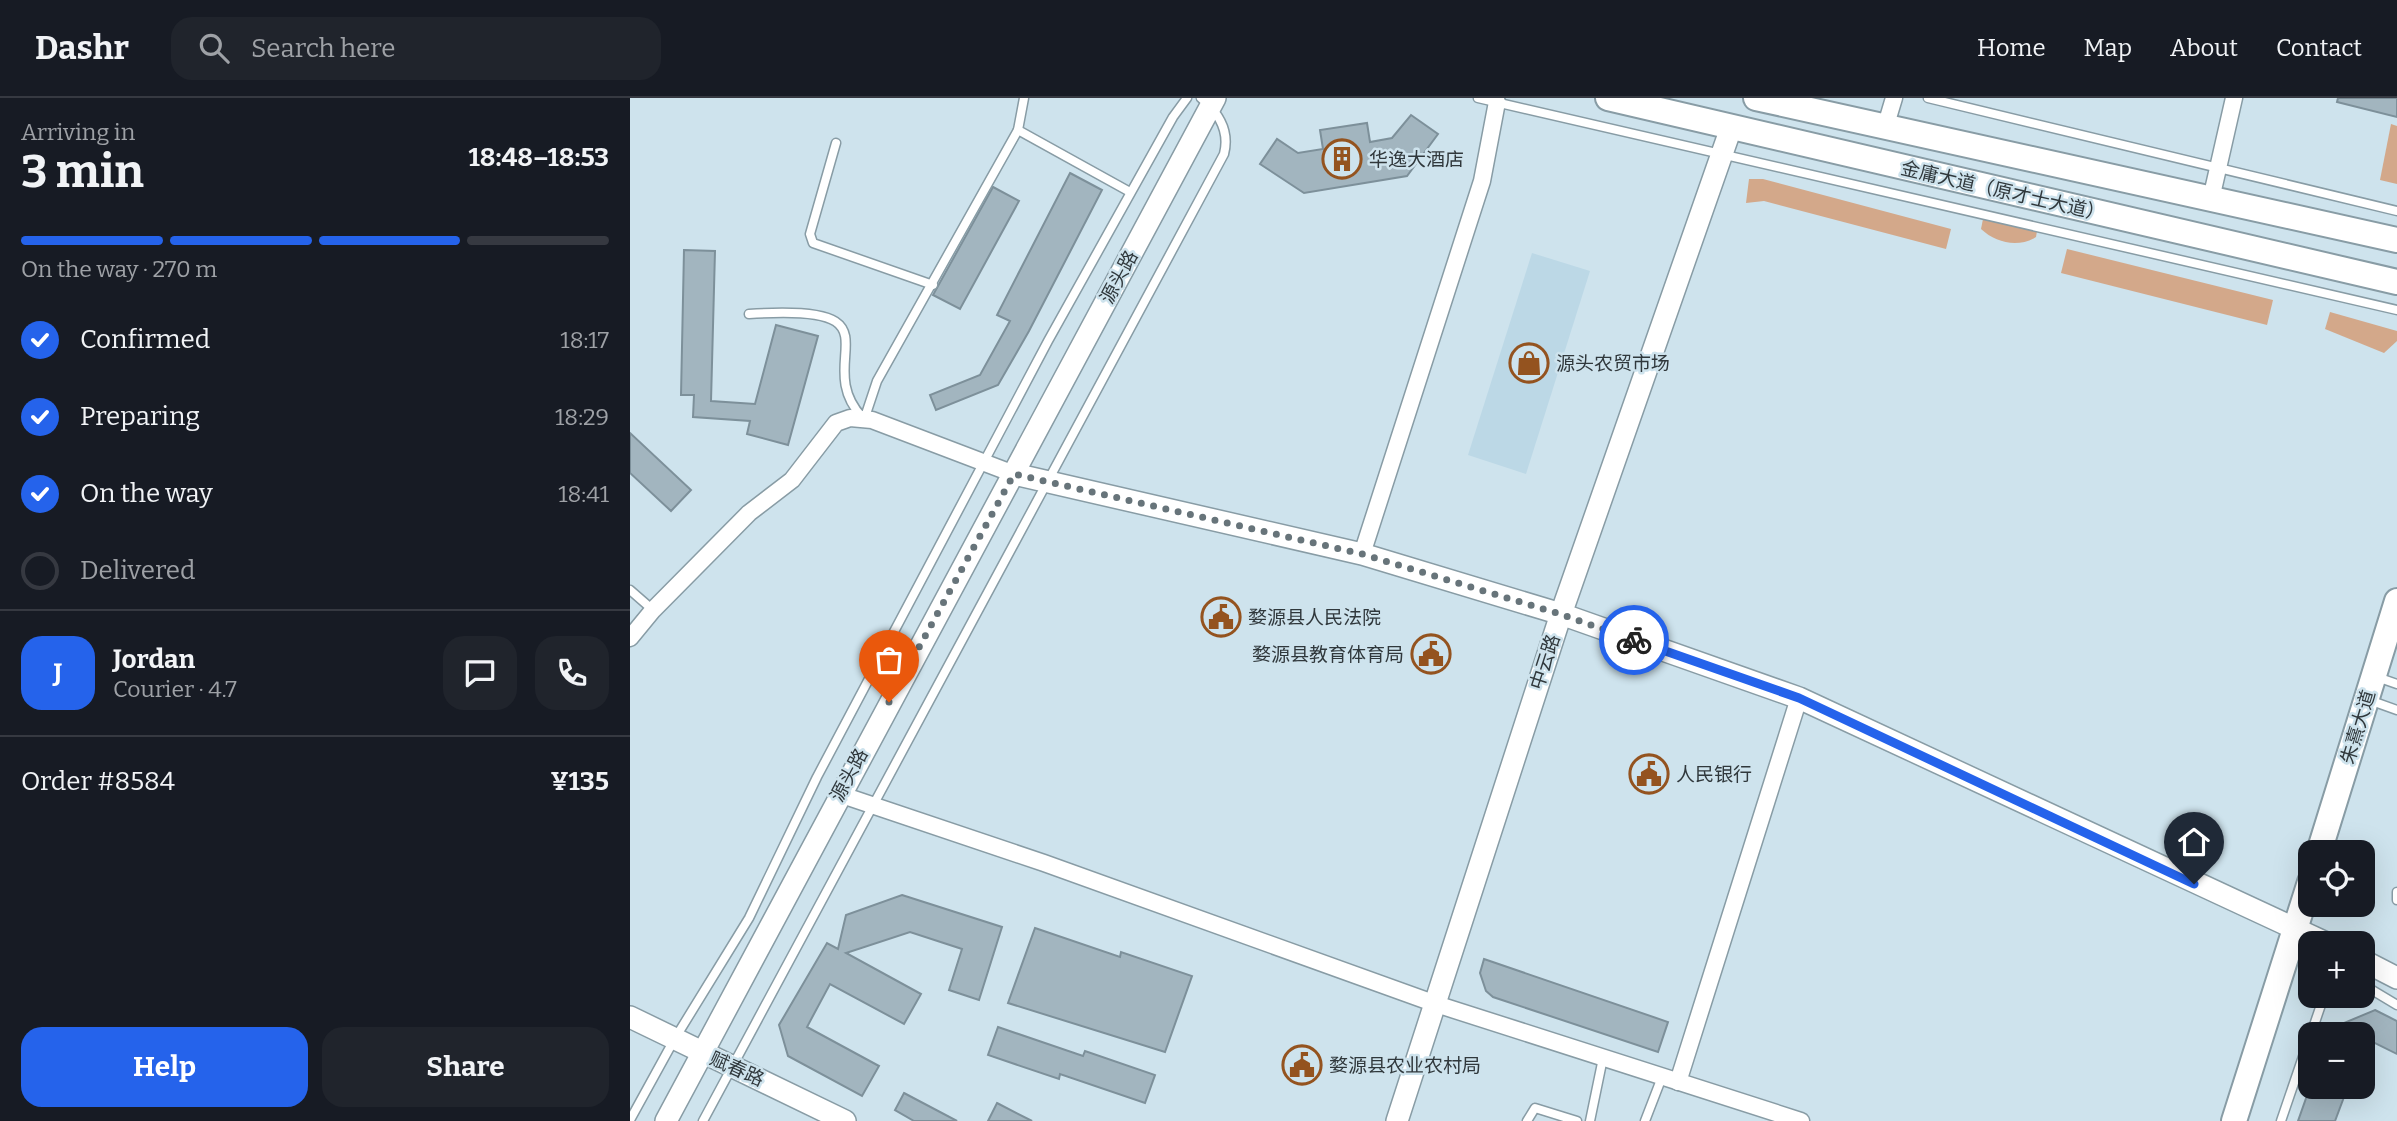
<!DOCTYPE html>
<meta charset="utf-8">
<style>
:root{--surface:#171b24;--page:#20242c;--text:#f1f3f6;--muted:#9ea1a6;--line:#363941;--accent:#2563eb}
body{margin:0;font-family:Bitter,"Noto Sans SC",serif;background:var(--page);color:var(--text);height:100vh;display:flex;flex-direction:column;font-size:26px;white-space:nowrap}
*{box-sizing:border-box;margin:0}
p{font-size:23px;color:var(--muted)}
.icon{flex:none;width:38px;height:38px;fill:none;stroke:currentColor;stroke-width:2;stroke-linecap:round;stroke-linejoin:round}
.map{position:relative;flex:1;overflow:hidden}
.drawer{display:flex;flex-direction:column;background:var(--surface);width:630px}
.drawer>*{flex:none}
.controls{position:absolute;left:1668px;top:742px;display:grid;gap:14px}
.controls a{display:grid;place-items:center;width:77px;height:77px;border-radius:14px;background:var(--surface);box-shadow:0 7px 28px #0002;font-size:35px}
.pin{position:absolute;display:grid;place-items:center;width:60px;height:60px;color:#fff;margin:-72px -30px;border-radius:50% 50% 50% 0;rotate:-45deg;box-shadow:0 0 7px #0007}
.pin .icon{rotate:45deg}
.courier{position:absolute;display:grid;place-items:center;width:70px;height:70px;margin:-35px;border:5px solid #2563eb;border-radius:50%;background:#fff;color:#222;box-shadow:0 2px 9px #0007}
.overview em{font-style:normal;font-weight:700}
.overview div{display:flex;flex-direction:column-reverse}
.overview{display:flex;align-items:center;justify-content:space-between;height:119px;padding:0 21px}
h1{font-size:46px;font-weight:700;line-height:52px}
.bar{display:grid;grid-template-columns:repeat(4,1fr);gap:10px 7px;align-content:center;height:84px;padding:0 21px}
.bar i{height:9px;border-radius:5px;background:var(--line)}
.bar .on{background:var(--accent)}
.bar p{grid-column:span 4}
.line{display:flex;align-items:center;gap:18px;padding:0 21px;border-top:2px solid var(--line)}
.line div{flex:1}
.round{display:grid;place-items:center;flex:none;width:74px;height:74px;border-radius:21px;background:var(--page)}
ol{padding:0 21px;list-style:none}
li{display:flex;align-items:center;gap:21px;height:77px}
li p{margin-inline-start:auto}
li .icon{padding:7px;border-radius:50%;background:var(--accent);color:#fff;stroke-width:4}
li:last-child{color:var(--muted)}
li i{width:38px;height:38px;border:4px solid var(--line);border-radius:50%}
.button{display:flex;gap:14px;margin-top:auto;padding:14px 21px}
.button a{flex:1;height:80px;border-radius:21px;background:var(--accent);color:#fff;font-size:28px;font-weight:700;line-height:80px;text-align:center}
.button a+a{background:var(--page);color:var(--text)}
header{display:flex;align-items:center;gap:42px;box-sizing:border-box;height:98px;padding:0 35px;background:var(--surface);border-bottom:2px solid var(--line)}
header strong{font-size:33px}
nav{display:flex;gap:38px;margin-inline-start:auto;font-size:24px}
.search{width:490px;height:63px;background:var(--page);display:flex;align-items:center;gap:18px;box-sizing:border-box;padding:0 24px;border-radius:21px;color:var(--muted);font-size:26px}
main{display:flex;flex:1;min-height:0}
.map>svg:first-child{display:block}
.built{fill:#bcd8e6}
.green{fill:#d3a88a}
.building{fill:#a2b5bf;stroke:#7d909a;stroke-width:2}
.lines{fill:none;stroke-linecap:round;stroke-linejoin:round}
.lane-casing{stroke:#889ca5;stroke-width:11}
.street-casing{stroke:#889ca5;stroke-width:19}
.secondary-casing{stroke:#889ca5;stroke-width:24}
.primary-casing{stroke:#889ca5;stroke-width:28}
.lane{stroke:#fff;stroke-width:8}
.street{stroke:#fff;stroke-width:16}
.secondary{stroke:#fff;stroke-width:21}
.primary{stroke:#fff;stroke-width:24}
.done{stroke:#67747a;stroke-width:7;stroke-dasharray:0 12.6}
.route{stroke:#2563eb;stroke-width:9}
.labels{text-anchor:middle;dominant-baseline:central;stroke-width:5;stroke-linejoin:round;paint-order:stroke}
.poi-label{font-size:19px;fill:#30383c;stroke:#cee3ed;text-anchor:start}
.street-label{font-size:19px;fill:#30383c;stroke:#cee3ed}
</style>
<header>
<strong>Dashr</strong>
<div class="search"><svg class="icon" aria-label="search" viewBox="0 0 24 24"><circle cx="10" cy="10" r="6"/><path d="M15 15l6 6"/></svg>Search here</div>
<nav><a>Home</a><a>Map</a><a>About</a><a>Contact</a></nav>
</header>
<main>
<section class="drawer">
<div class="overview"><div><h1>3 min</h1><p>Arriving in</p></div><em>18:48–18:53</em></div>
<div class="bar"><i class="on"></i><i class="on"></i><i class="on"></i><i></i><p>On the way · 270 m</p></div>
<ol>
<li><svg class="icon" aria-label="check" viewBox="0 0 24 24"><path d="M5 12l5 5 9-10"/></svg>Confirmed<p>18:17</p></li>
<li><svg class="icon" aria-label="check" viewBox="0 0 24 24"><path d="M5 12l5 5 9-10"/></svg>Preparing<p>18:29</p></li>
<li><svg class="icon" aria-label="check" viewBox="0 0 24 24"><path d="M5 12l5 5 9-10"/></svg>On the way<p>18:41</p></li>
<li><i></i>Delivered</li>
</ol>
<div class="line" style="height:126px"><b class="round" style="background:var(--accent);color:#fff">J</b><div><b>Jordan</b><p>Courier · 4.7</p></div><a class="round"><svg class="icon" aria-label="chat" viewBox="0 0 24 24"><path d="M4 5h16v11H9l-5 4z"/></svg></a><a class="round"><svg class="icon" aria-label="phone" viewBox="0 0 24 24"><path d="M5 4h4l2 5-3 2q2 4 5 5l2-3 5 2v4C11 20 4 13 5 4z"/></svg></a></div>
<div class="line" style="height:91px"><div>Order #8584</div><b>¥135</b></div>
<div class="button"><a>Help</a><a>Share</a></div>
</section>
<div class="map">
<svg width="1767" height="1023" viewBox="0 0 1767 1023">
<rect width="100%" height="100%" fill="#cee3ed"/>
<!-- built -->
<polygon class="built" points="902,155 960,173 896,376 838,357"/>
<!-- green -->
<g class="green">
<polygon points="1761,26 1767,28 1767,86 1750,82"/>
<polygon points="1119,81 1133,81 1321,131 1316,151 1134,103 1116,105"/>
<path d="M1353,121L1407,133L1406,139C1388,150 1366,145 1351,131Z"/>
<polygon points="1437,151 1643,202 1637,227 1431,175"/>
<polygon points="1700,214 1767,233 1767,243 1754,255 1695,231"/>
</g>
<!-- building -->
<g class="building">
<polygon points="1708,0 1767,0 1767,19 1707,4"/>
<polygon points="781,17 808,36 777,78 674,95 630,66 647,41 668,55 693,51 690,32 737,25 740,44 762,40"/>
<polygon points="440,75 472,92 399,233 368,287 306,312 300,297 350,277 380,223 367,217"/>
<polygon points="363,89 389,103 330,211 303,197"/>
<polygon points="54,152 85,153 81,303 125,306 146,227 188,238 158,347 117,336 120,323 63,319 64,297 51,297"/>
<polygon points="0,335 61,392 41,413 0,375"/>
<polygon points="272,797 372,829 349,902 319,892 332,851 280,834 216,855 291,896 274,926 200,886 177,929 249,968 232,998 158,958 149,927 197,845 208,851 216,817"/>
<polygon points="405,830 490,859 491,854 562,878 535,954 378,905"/>
<polygon points="854,861 1038,924 1028,954 863,899 856,893 850,875"/>
<polygon points="1745,912 1767,923 1767,956 1741,943 1732,946 1732,936 1688,936"/>
<polygon points="368,929 453,958 455,953 525,977 515,1005 430,976 429,981 358,957"/>
<polygon points="1680,989 1717,991 1705,1023 1668,1023"/>
<polygon points="274,995 327,1023 284,1023 265,1012"/>
<polygon points="367,1005 402,1023 358,1023"/>
</g>
<g class="lines">
<!-- lane casing -->
<g class="lane-casing">
<g id="lane">
<polyline points="394,0 388,32 500,94"/>
<polyline points="848,0 1767,212"/>
<polyline points="1298,0 1767,113"/>
<polyline points="206,45 180,136 183,145 303,187"/>
<path d="M119,216C279,205 179,262 232,319"/>
<polyline points="234,322 247,283 388,32"/>
<polyline points="0,492 23,512"/>
<polyline points="1747,579 1767,586"/>
<polyline points="1739,602 1767,612"/>
<polyline points="1767,794 1767,802"/>
<polyline points="1732,886 1767,907"/>
<polyline points="1681,936 1694,898"/>
<polyline points="0,1022 44,942 119,820 187,679 418,243 543,19 557,0"/>
<path d="M73,1023L594,56C600,33 589,15 571,0"/>
<polyline points="897,1023 905,1010 947,1023"/>
<polyline points="960,1023 973,960"/>
<polyline points="1015,1023 1032,979"/>
<polyline points="1651,1023 1680,938"/>
</g>
</g>
<!-- street casing -->
<g class="street-casing">
<g id="street">
<polyline points="1255,30 1264,0"/>
<polyline points="1581,101 1604,0"/>
<polyline points="732,456 852,83 867,4"/>
<polyline points="0,540 23,512 119,415 162,382 206,325 220,320 242,322 384,376"/>
<polyline points="209,696 414,765 806,906 1171,1023"/>
<polyline points="1048,984 1169,600"/>
</g>
</g>
<!-- secondary casing -->
<g class="secondary-casing">
<g id="secondary">
<polyline points="384,376 732,456 931,516 1169,600 1696,845"/>
<polyline points="1732,862 1767,880"/>
<polyline points="0,919 215,1023"/>
<polyline points="36,1023 585,0"/>
<polyline points="767,1023 931,516 1101,30"/>
</g>
</g>
<!-- primary casing -->
<g class="primary-casing">
<g id="primary">
<polyline points="978,0 1767,184"/>
<polyline points="1126,0 1767,142"/>
<polyline points="1689,754 1767,503"/>
<polyline points="1604,1023 1680,784"/>
</g>
</g>
<!-- lane -->
<use href="#lane" class="lane"/>
<!-- street -->
<use href="#street" class="street"/>
<!-- secondary -->
<use href="#secondary" class="secondary"/>
<!-- primary -->
<use href="#primary" class="primary"/>
</g>
<g class="lines">
<!-- done -->
<polyline class="done" points="259,604 384,376 732,456 930,516 1004,542"/>
<!-- route -->
<polyline class="route" points="1004,542 1169,600 1564,786"/>
</g>
<!-- icons -->
<defs>
<g id="building-ring" transform="scale(2.0125)"><circle r="9.5" fill="#cee3ed" stroke="#94531f" stroke-width="1.5"/><path d="M-4-6H4V6H1V3H-1V6H-4ZM-2.5-4.3h1.7v1.8h-1.7ZM.8-4.3h1.7v1.8H.8ZM-2.5-1h1.7V.8h-1.7ZM.8-1h1.7V.8H.8Z" fill="#94531f"/></g>
<g id="shop-ring" transform="scale(2.0125)"><circle r="9.5" fill="#cee3ed" stroke="#94531f" stroke-width="1.5"/><path d="M-5-2.5h2.3a2.7 3.5 0 0 1 5.4 0H5L5.5 6h-11ZM-1.5-2.5h3a1.5 2.3 0 0 0-3 0Z" fill="#94531f"/></g>
<g id="civic-ring" transform="scale(2.0125)"><circle r="9.5" fill="#cee3ed" stroke="#94531f" stroke-width="1.5"/><path d="M-.6-6.5H3V-4.5H.6V-3L4-1V1h2V6H-6V1h2V-1L-.6-3ZM-1.2 2.5V6h2.4V2.5Z" fill="#94531f"/></g>
</defs>
<g fill-rule="evenodd">
<use href="#building-ring" x="712" y="61"/>
<use href="#shop-ring" x="899" y="265"/>
<use href="#civic-ring" x="591" y="519"/>
<use href="#civic-ring" x="801" y="556"/>
<use href="#civic-ring" x="1019" y="676"/>
<use href="#civic-ring" x="672" y="967"/>
</g>
<g class="labels">
<!-- poi labels -->
<g class="poi-label">
<text x="739" y="61">华逸大酒店</text>
<text x="926" y="265">源头农贸市场</text>
<text x="618" y="519">婺源县人民法院</text>
<text x="774" y="556" text-anchor="end">婺源县教育体育局</text>
<text x="1046" y="676">人民银行</text>
<text x="699" y="967">婺源县农业农村局</text>
</g>
<!-- street labels -->
<g class="street-label">
<text transform="translate(1373 93) rotate(13)">金庸大道（原才士大道）</text>
<text transform="translate(489 179) rotate(-62)">源头路</text>
<text transform="translate(915 564) rotate(-72)">中云路</text>
<text transform="translate(1728 629) rotate(-73)">朱熹大道</text>
<text transform="translate(219 677) rotate(-62)">源头路</text>
<text transform="translate(107 971) rotate(24)">赋春路</text>
</g>
</g>
</svg>
<div class="controls">
<a><svg class="icon" aria-label="locate" viewBox="0 0 24 24"><circle cx="12" cy="12" r="6"/><path d="M12 2v4M12 18v4M2 12h4M18 12h4"/></svg></a>
<a>+</a>
<a>−</a>
</div>
<div class="pin" style="left:259px;top:604px;background:#ea580c"><svg class="icon" aria-label="bag" viewBox="0 0 24 24"><path d="M5 8h14l-1 12H6zM9 8a3 3 0 0 1 6 0"/></svg></div>
<div class="pin" style="left:1564px;top:786px;background:#1f2937"><svg class="icon" aria-label="home" viewBox="0 0 24 24"><path d="M3 11l9-7 9 7M6 9v11h12V9"/></svg></div>
<div class="courier" style="left:1004px;top:542px"><svg class="icon" aria-label="bike" viewBox="0 0 24 24"><circle cx="6" cy="16" r="4"/><circle cx="18" cy="16" r="4"/><path d="M6 16l4-8h5l3 8M10 8l3 8H6M13 5h3"/></svg></div>
</div>
</main>
